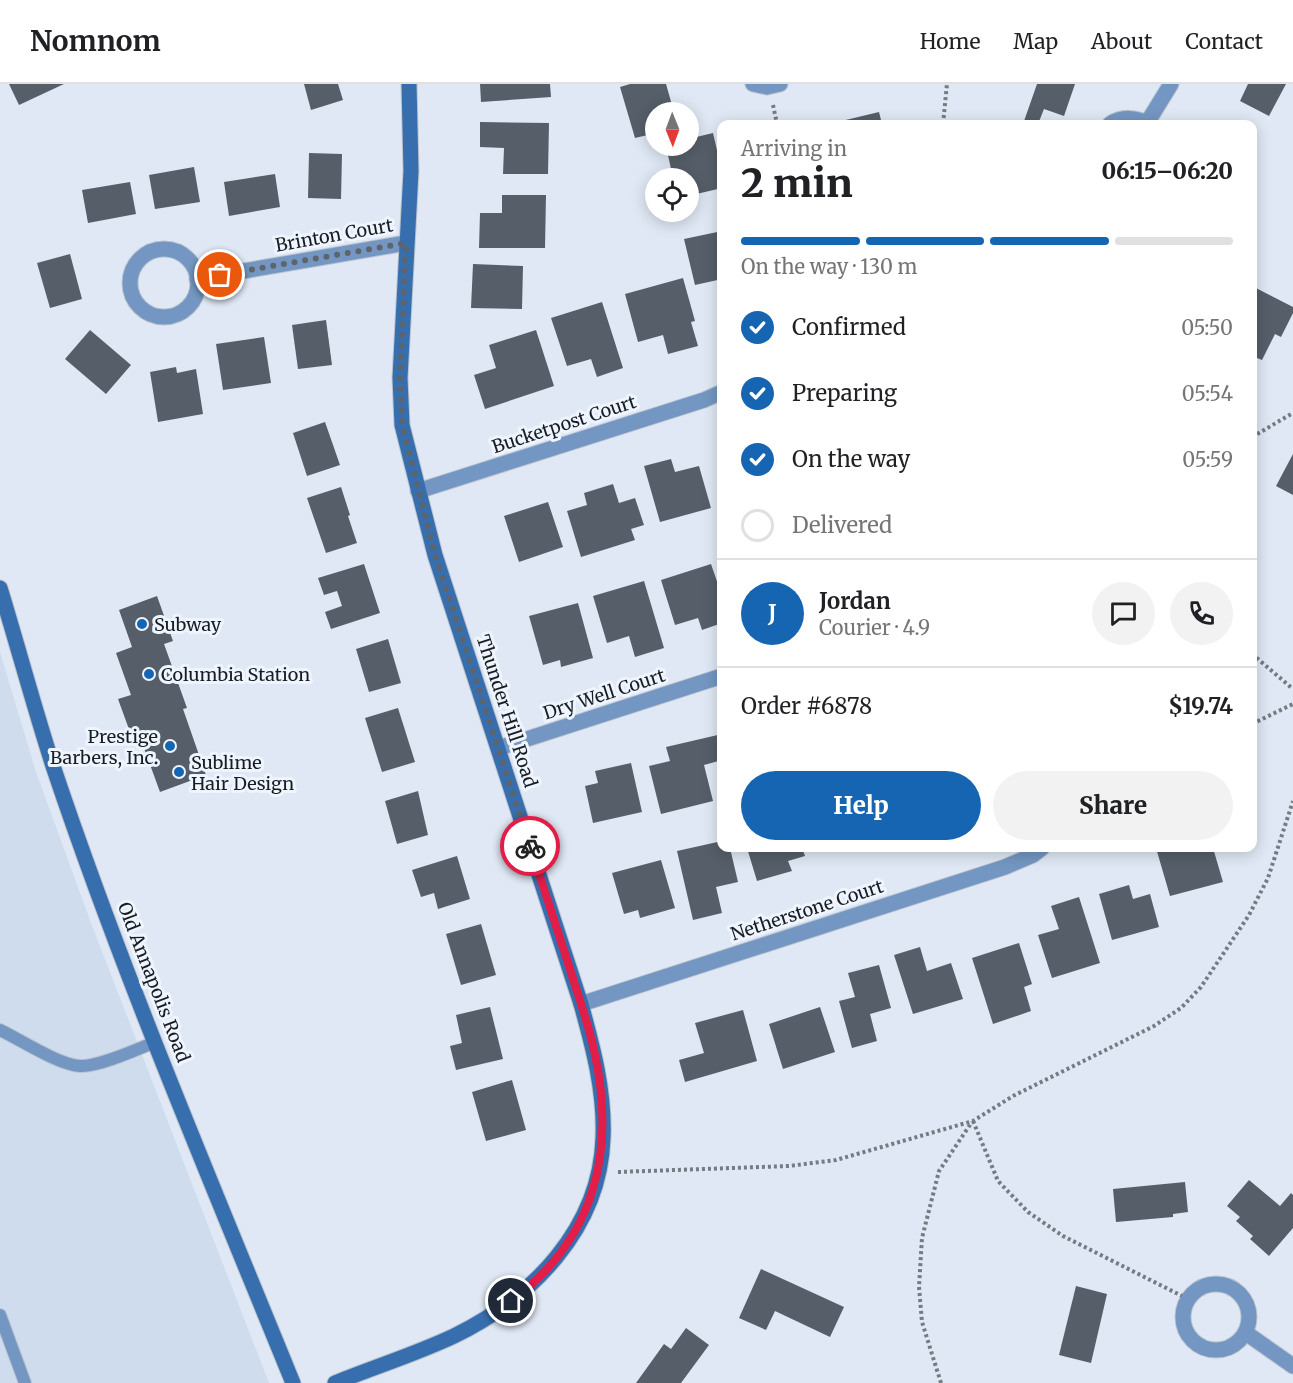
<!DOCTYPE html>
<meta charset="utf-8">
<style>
:root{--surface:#fff;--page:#f2f2f2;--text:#202124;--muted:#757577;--line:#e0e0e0;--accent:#1665b3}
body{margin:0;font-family:Merriweather,serif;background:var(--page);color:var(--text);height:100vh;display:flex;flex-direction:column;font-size:22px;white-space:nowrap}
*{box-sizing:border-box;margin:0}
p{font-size:20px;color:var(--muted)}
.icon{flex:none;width:33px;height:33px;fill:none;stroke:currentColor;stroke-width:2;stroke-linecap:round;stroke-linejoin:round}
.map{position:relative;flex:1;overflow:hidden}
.sheet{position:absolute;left:717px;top:36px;width:540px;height:732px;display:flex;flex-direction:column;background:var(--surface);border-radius:12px;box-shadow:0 3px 15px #0003}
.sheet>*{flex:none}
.needle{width:39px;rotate:179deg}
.tools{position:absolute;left:645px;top:18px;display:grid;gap:12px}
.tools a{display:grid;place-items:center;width:54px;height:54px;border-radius:50%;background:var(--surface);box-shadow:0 3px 15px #0003;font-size:30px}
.pin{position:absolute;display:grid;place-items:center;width:51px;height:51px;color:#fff;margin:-26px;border:3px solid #fff;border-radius:50%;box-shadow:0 2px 6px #0007}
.courier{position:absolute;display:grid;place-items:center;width:60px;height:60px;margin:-30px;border:4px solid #e11d48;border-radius:50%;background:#fff;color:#222;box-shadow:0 2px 8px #0007}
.headline em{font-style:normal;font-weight:800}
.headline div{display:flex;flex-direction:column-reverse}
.headline{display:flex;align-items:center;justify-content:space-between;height:102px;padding:0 24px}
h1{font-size:39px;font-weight:800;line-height:45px}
.bar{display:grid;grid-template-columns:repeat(4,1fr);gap:9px 6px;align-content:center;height:72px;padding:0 24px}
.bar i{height:8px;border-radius:4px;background:var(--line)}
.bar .on{background:var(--accent)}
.bar p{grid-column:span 4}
.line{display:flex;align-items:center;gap:15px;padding:0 24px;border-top:2px solid var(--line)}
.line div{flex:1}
.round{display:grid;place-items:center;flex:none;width:63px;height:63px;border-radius:32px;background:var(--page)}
ol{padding:0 24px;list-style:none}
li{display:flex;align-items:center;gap:18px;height:66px}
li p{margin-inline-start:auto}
li .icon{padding:6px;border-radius:50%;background:var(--accent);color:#fff;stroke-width:4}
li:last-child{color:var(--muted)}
li i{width:33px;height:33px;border:3px solid var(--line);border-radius:50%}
.primary-button{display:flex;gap:12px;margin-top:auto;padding:12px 24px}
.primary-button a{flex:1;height:69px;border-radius:36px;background:var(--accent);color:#fff;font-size:24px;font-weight:800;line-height:69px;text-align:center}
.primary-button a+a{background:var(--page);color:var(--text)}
header{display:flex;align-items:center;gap:36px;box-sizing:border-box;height:84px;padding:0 30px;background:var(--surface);border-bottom:2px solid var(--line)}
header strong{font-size:28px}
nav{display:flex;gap:33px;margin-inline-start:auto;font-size:21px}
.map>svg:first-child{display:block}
.built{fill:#cedcee}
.building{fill:#565f69}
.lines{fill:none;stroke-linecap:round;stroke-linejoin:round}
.lane-casing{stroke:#bbc3ce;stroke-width:14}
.street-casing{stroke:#bbc3ce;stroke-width:17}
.secondary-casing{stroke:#bbc3ce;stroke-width:17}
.path{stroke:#747b82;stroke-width:4;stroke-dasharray:3 3;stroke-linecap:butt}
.lane{stroke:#7397c2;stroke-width:12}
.street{stroke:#7397c2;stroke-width:15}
.secondary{stroke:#376ead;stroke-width:15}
.done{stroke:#5e646b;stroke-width:6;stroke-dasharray:0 10.8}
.route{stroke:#e11d48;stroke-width:8}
.poi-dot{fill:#1665b3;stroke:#eef5ff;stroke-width:2}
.labels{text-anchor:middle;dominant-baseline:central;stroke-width:6;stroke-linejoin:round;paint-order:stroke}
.street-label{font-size:18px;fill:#191d21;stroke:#eef5ff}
.poi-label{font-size:18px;fill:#191d21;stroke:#eef5ff;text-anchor:start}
</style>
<header>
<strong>Nomnom</strong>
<nav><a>Home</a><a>Map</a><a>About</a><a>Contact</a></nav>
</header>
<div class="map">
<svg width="1293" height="1299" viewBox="0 0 1293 1299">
<rect width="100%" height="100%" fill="#dfe8f4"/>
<!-- built -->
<polygon class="built" points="0,568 36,688 91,839 269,1299 0,1299"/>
<!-- building -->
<g class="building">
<polygon points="9,0 64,0 19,21"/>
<polygon points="304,0 338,0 343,16 311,26"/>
<polygon points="480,0 550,0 551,13 481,18"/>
<polygon points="630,0 666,0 674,28 656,28 656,49 635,54 620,3"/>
<polygon points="1037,0 1075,0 1064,32 1044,25 1038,40 1023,40"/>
<polygon points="1248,0 1286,0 1269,32 1240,17"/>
<polygon points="879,28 882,40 829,40"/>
<polygon points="480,38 549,39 548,90 503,90 504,64 480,63"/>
<polygon points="713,49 722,88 722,104 688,112 688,94 673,94 666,62 688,62 688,55"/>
<polygon points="309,69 342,70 341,115 308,114"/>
<polygon points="194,83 200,118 155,125 149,91"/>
<polygon points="275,90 280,123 229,132 224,98"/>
<polygon points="130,98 136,130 88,139 82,106"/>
<polygon points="502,111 546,111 545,164 479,164 480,129 502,129"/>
<polygon points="722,147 722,195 695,201 684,155"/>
<polygon points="70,170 82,215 50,224 37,179"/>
<polygon points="473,180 523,182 522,225 471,224"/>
<polygon points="683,194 695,237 691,238 698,262 668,270 663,251 638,258 625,210"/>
<polygon points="1252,202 1293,223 1293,229 1281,253 1275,250 1262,276 1252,272"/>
<polygon points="602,218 623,284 597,293 591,275 567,282 551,234"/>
<polygon points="326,236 332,281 298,285 292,241"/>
<polygon points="90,246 131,281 106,310 65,275"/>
<polygon points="536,246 554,302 485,325 474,291 496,284 489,261"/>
<polygon points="264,253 271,299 223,306 216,260"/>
<polygon points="176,283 177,289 196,285 203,330 158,338 150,288"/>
<polygon points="325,338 340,381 307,392 293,349"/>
<polygon points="1293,370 1293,411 1276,402"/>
<polygon points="671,375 675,388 699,382 711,424 660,438 644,382"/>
<polygon points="613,400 619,419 635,414 644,441 631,445 635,456 581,473 567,427 587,421 584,409"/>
<polygon points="341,403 350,431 348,432 357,459 326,469 307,414"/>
<polygon points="548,418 563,463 519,478 504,432"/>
<polygon points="364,480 380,529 331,545 325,528 342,522 337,507 324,511 318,494"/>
<polygon points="711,480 722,512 722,539 702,546 698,534 675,541 661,496"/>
<polygon points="644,497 664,564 635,573 629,552 607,559 593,512"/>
<polygon points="157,512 173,557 164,560 187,624 183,625 206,691 160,708 137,645 130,648 118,615 131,611 116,569 132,563 119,526"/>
<polygon points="578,519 593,574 561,583 560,576 543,581 529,532"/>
<polygon points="388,555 401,599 369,608 356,565"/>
<polygon points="398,624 415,678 382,688 365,634"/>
<polygon points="722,650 722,676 704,681 713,717 661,730 649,682 670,677 666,663"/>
<polygon points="631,679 642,728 593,739 585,702 598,699 595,687"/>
<polygon points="418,707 428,751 397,760 385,717"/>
<polygon points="722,757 722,764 730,764 738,798 716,803 722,829 693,836 677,767"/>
<polygon points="747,764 802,764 805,772 788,777 792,787 757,797"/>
<polygon points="1156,764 1213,764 1223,798 1170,812"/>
<polygon points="457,772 470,815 438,825 434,809 421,813 412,786"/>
<polygon points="661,776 675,824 640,834 638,826 624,830 612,789"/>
<polygon points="1129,801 1133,815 1150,810 1159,843 1112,856 1099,810"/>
<polygon points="1079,813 1100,879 1052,894 1038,851 1059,845 1051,822"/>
<polygon points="481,840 496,891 461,901 446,850"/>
<polygon points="1019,859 1032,900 1024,903 1031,927 993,940 972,874"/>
<polygon points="920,863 927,887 951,879 963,915 913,930 894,871"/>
<polygon points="879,881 891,924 870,930 877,957 852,964 839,917 855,913 848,889"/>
<polygon points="490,923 503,975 456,986 450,962 462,959 456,931"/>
<polygon points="820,923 835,968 783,985 769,940"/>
<polygon points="743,926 757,977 685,998 679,976 704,969 695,939"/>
<polygon points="512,996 526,1046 486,1057 472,1008"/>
<polygon points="1249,1096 1280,1122 1291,1109 1293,1111 1293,1144 1269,1172 1250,1155 1253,1152 1236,1137 1240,1133 1227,1122"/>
<polygon points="1185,1098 1188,1128 1173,1130 1173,1133 1116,1138 1113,1105"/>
<polygon points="761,1185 844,1223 830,1253 775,1227 766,1246 739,1234"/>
<polygon points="1076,1202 1107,1210 1091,1279 1059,1271"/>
<polygon points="686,1244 709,1261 681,1299 636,1299 664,1260 671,1265"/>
</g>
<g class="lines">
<!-- lane casing -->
<g class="lane-casing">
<g id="lane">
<path d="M0,946C21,956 59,981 80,982C98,983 138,965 155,958"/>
<polyline points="0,1231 25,1299"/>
</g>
</g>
<!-- street casing -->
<g class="street-casing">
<g id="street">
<polyline points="753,0 767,3 780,0"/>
<polyline points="1147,39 1171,0"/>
<path d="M1110,40C1122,32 1136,33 1149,40"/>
<circle cx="164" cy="199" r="34"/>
<polyline points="197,195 406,159"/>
<polyline points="418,407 704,316 722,308"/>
<polyline points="499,664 722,592"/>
<polyline points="581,920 1005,783 1033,771 1042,764"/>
<circle cx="1216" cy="1233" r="33"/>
<polyline points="1246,1249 1293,1282"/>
</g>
</g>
<!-- secondary casing -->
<g class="secondary-casing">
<g id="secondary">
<path d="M0,504C18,563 34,623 53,682C123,891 210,1095 293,1299"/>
<path d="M335,1299C374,1283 416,1270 454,1252C532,1214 600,1145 603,1054C605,1008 593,963 581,920L435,471L402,341L400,294L411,87L409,0"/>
</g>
</g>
<!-- path -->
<g class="path">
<polyline points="773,21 777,40"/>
<polyline points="943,40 947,0"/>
<polyline points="1252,353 1293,329"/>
<polyline points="1252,570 1293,605"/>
<polyline points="1252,640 1293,620"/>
<polyline points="973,1037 998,1097 1028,1128 1063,1152 1188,1215"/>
<polyline points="618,1088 789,1082 836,1076 973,1037 1013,1012 1154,942 1181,924 1201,903 1249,831 1268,794 1293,717"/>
<polyline points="941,1299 922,1238 919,1203 922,1154 939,1087 972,1038"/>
</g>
<!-- lane -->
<use href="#lane" class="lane"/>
<!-- street -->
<use href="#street" class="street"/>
<!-- secondary -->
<use href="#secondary" class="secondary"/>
</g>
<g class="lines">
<!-- done -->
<polyline class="done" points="220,191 406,159 400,294 402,341 435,471 530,762"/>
<!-- route -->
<path class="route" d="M511,1217C594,1156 616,1069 595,971C589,940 577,909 568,879C555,840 543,801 530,762"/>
</g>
<!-- markers -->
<g class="poi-dot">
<circle cx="142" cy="540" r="6"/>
<circle cx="149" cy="590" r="6"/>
<circle cx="170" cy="662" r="6"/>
<circle cx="179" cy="688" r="6"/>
</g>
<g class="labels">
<!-- street labels -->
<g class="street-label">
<text transform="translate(334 151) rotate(-10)">Brinton Court</text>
<text transform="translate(564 340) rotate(-18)">Bucketpost Court</text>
<text transform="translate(604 610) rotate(-18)">Dry Well Court</text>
<text transform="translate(507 627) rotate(72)">Thunder Hill Road</text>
<text transform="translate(807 826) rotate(-18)">Netherstone Court</text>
<text transform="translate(154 898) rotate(69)">Old Annapolis Road</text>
</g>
<!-- poi labels -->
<g class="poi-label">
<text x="154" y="540">Subway</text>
<text x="161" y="590">Columbia Station</text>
<text x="158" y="652" text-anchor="end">Prestige<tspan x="158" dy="21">Barbers, Inc.</tspan></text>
<text x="191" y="678">Sublime<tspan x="191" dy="21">Hair Design</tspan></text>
</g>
</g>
</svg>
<div class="tools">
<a><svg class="needle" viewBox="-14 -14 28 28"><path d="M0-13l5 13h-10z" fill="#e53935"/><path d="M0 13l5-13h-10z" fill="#757577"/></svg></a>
<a><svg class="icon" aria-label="locate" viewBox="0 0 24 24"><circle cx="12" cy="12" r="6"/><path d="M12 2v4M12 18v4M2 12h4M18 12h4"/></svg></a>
</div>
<div class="pin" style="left:220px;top:191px;background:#ea580c"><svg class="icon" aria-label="bag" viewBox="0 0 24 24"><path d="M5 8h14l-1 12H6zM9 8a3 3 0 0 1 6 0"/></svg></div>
<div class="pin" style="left:511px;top:1217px;background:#1f2937"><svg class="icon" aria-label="home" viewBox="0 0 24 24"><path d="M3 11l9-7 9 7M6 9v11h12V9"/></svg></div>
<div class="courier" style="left:530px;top:762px"><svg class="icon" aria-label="bike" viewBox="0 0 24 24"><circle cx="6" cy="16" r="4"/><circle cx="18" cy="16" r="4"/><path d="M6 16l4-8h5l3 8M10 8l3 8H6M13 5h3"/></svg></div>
<section class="sheet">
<div class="headline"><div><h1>2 min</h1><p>Arriving in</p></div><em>06:15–06:20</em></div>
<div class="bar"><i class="on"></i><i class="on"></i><i class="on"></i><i></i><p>On the way · 130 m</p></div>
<ol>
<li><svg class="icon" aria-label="check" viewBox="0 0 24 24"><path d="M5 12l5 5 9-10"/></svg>Confirmed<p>05:50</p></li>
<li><svg class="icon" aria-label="check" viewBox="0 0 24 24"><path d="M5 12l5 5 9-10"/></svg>Preparing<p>05:54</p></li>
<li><svg class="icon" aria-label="check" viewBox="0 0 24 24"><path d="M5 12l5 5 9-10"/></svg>On the way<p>05:59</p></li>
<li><i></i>Delivered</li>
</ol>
<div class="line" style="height:108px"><b class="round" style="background:var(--accent);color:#fff">J</b><div><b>Jordan</b><p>Courier · 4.9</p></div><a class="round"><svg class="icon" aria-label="chat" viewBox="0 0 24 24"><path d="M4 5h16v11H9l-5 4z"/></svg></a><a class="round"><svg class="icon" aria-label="phone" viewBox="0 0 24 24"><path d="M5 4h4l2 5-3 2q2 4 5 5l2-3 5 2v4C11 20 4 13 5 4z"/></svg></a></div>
<div class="line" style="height:78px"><div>Order #6878</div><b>$19.74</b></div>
<div class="primary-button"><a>Help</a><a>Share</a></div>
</section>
</div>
